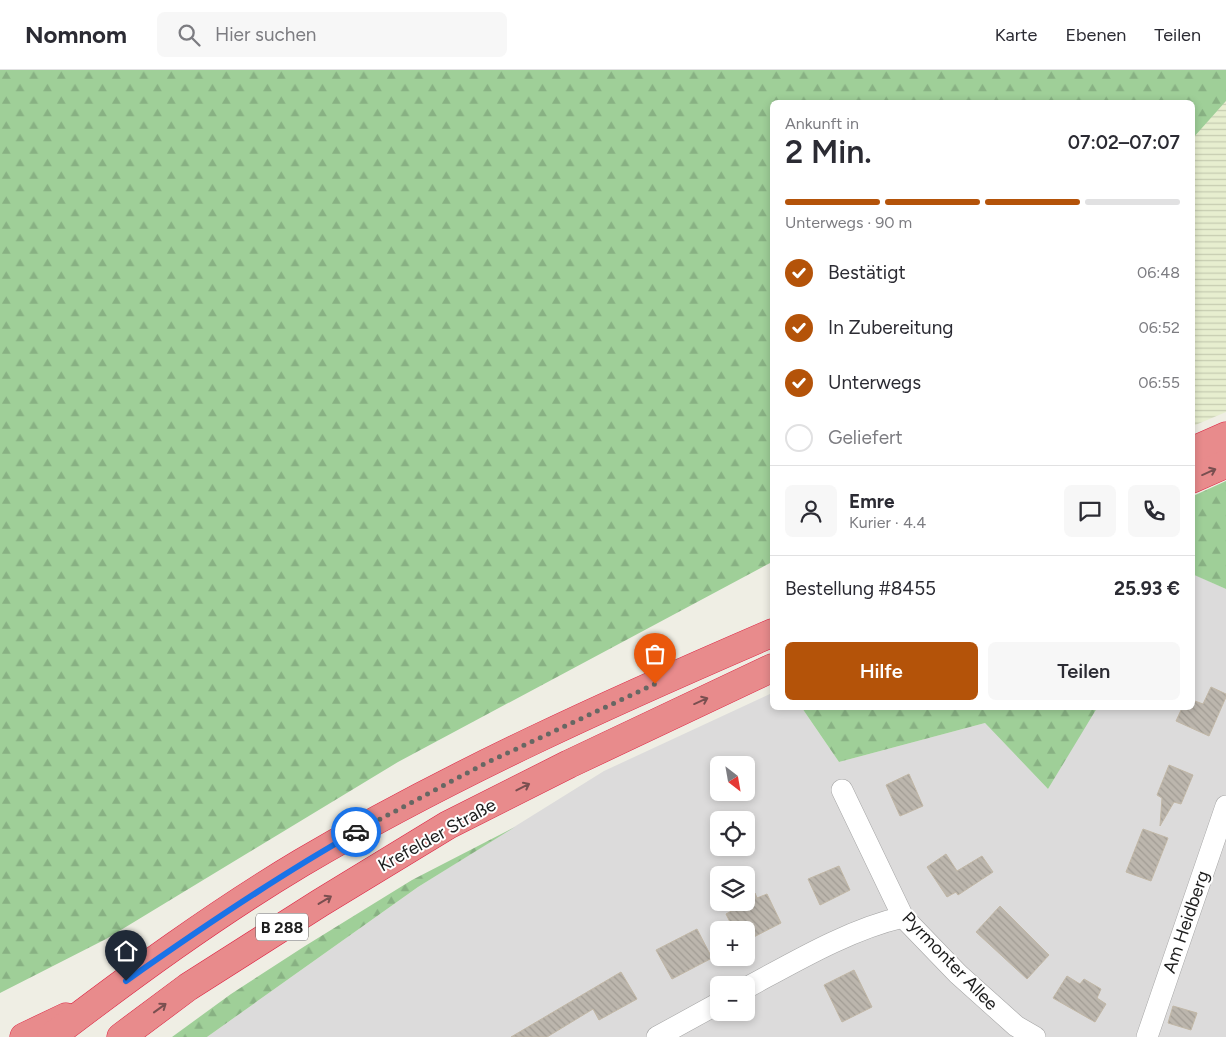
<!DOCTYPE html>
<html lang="de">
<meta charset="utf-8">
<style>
:root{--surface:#fff;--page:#f7f7f7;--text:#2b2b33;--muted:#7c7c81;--line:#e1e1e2;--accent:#b45309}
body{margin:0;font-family:Figtree,sans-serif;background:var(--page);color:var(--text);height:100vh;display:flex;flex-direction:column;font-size:19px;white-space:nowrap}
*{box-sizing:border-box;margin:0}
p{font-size:16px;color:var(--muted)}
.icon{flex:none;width:28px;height:28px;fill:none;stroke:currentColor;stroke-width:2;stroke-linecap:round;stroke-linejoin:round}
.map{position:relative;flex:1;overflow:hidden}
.details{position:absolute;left:770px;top:30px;width:425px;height:610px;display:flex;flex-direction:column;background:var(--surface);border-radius:8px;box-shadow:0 2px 8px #0003}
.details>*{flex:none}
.needle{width:32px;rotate:149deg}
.buttons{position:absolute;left:710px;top:686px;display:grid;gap:10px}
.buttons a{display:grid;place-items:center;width:45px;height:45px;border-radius:8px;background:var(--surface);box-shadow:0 2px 8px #0003;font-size:25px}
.pin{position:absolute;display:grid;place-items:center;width:42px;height:42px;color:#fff;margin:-51px -21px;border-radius:50% 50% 50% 0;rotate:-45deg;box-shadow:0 0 5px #0007}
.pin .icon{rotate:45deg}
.courier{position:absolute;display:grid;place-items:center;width:50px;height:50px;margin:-25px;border:4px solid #1a73e8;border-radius:50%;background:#fff;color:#222;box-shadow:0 1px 6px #0007}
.summary em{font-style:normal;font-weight:600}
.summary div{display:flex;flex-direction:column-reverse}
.summary{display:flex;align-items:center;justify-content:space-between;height:85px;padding:0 15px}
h1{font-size:32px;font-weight:600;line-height:38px}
.bar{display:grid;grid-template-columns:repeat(4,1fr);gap:8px 5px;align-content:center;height:60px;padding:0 15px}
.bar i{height:6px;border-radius:4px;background:var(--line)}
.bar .current{background:var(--accent)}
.bar p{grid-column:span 4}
.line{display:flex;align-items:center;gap:12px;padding:0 15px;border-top:1px solid var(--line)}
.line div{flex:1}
.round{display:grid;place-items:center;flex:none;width:52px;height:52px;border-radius:8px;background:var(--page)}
ol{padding:0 15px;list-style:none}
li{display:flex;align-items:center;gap:15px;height:55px}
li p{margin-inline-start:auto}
li .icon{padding:5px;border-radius:50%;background:var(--accent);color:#fff;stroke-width:4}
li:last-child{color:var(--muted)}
li i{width:28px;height:28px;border:2px solid var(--line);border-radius:50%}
.primary-button{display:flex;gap:10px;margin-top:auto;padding:10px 15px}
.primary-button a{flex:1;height:58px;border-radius:8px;background:var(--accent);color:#fff;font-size:20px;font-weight:600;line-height:58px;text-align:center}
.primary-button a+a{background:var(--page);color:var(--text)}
header{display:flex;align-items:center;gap:30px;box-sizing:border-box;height:70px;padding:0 25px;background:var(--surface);border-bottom:1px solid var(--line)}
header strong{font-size:24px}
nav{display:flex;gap:28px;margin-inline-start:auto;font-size:18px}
.search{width:350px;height:45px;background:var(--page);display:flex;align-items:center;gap:12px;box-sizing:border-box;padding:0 18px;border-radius:8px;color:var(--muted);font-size:19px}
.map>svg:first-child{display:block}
.residential{fill:#dcdbdb;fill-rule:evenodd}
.farmland{fill:url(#farmland-rules)}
.forest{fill:url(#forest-firs)}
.building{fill:url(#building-back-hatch);stroke:#c1b7a6}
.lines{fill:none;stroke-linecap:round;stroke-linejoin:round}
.street-casing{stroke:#a5a5a5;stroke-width:22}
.highway-casing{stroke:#dd2242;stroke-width:29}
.street{stroke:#fff;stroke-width:21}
.highway{stroke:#e88b8c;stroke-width:28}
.oneway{stroke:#794f50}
.done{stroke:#676763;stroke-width:5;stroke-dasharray:0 9}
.route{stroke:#1a73e8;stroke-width:6}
.labels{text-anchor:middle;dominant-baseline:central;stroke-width:4;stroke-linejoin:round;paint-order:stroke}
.shield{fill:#fff;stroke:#626262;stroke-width:1}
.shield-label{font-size:16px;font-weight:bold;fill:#1e1e1e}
.street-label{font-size:18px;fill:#1e1e1e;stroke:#fff}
</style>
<header>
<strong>Nomnom</strong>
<div class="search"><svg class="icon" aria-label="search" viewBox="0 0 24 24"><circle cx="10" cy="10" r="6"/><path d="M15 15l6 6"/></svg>Hier suchen</div>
<nav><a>Karte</a><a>Ebenen</a><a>Teilen</a></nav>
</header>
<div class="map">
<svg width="1226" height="967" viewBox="0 0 1226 967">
<defs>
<pattern id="farmland-rules" width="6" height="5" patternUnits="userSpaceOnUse" patternTransform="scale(1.25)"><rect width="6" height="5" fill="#e7eecf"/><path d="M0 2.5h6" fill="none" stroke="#c6ccb1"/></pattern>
<pattern id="forest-firs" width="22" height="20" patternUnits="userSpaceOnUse" patternTransform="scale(1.25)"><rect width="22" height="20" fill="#9fcf98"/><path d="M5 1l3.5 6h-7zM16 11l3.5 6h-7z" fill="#88b183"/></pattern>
<pattern id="building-back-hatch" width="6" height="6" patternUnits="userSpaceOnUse" patternTransform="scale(1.25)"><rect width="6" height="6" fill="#bcb6ad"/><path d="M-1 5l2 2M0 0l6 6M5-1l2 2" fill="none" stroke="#a19c94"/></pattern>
</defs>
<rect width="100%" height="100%" fill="#efeee4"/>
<!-- residential -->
<path class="residential" d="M1193,504L1226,519V967H207L418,817L604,701L772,623V638H802L839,692L985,653L1048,719L1096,638H1192ZM719,695H746V722H719ZM719,750H746V778H719ZM719,805H746V832H719ZM719,860H746V888H719ZM719,915H746V942H719Z"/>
<!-- farmland -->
<polygon class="farmland" points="1226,31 1226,342 1193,356 1192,68"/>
<!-- forest -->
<g class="forest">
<polygon points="0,0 1226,0 1226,31 1193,68 1192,32 772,32 772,492 398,692 106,869 0,923"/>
<polygon points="1226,411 1226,519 1192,504 1193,426"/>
<polygon points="802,638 1097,638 1048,719 985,653 839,692"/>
<polygon points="515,757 418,817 207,967 172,967 231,924 305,876 412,810"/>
</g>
<!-- building -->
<g class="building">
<polygon points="1211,617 1226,624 1226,627 1209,666 1176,651 1182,638 1192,638 1192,630 1203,634"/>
<polygon points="1169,695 1193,705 1181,734 1174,732 1160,756 1162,728 1157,725"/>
<polygon points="909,704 923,736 900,746 886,715"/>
<polygon points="1143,759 1168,768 1151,811 1126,802"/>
<polygon points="946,784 957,801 982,786 993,802 958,825 956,822 947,827 927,797"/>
<polygon points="839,796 850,820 820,835 808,809"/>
<polygon points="755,823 757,828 767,824 781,853 746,871 746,860 734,860 726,844 742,835 741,832 746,832 746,827"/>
<polygon points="1000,836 1049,885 1027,909 976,862"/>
<polygon points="697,859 712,888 672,909 656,880"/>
<polygon points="854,900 872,937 842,952 824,915"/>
<polygon points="621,902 637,929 599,950 593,939 547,967 511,967"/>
<polygon points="1067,906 1080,914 1084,909 1101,919 1097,928 1106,934 1095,952 1053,928"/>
<polygon points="1173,936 1197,943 1191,960 1168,953"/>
</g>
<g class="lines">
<!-- street casing -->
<g class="street-casing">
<g id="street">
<polyline points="842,720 903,847 958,904 1016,956 1035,967"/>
<path d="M746,918C796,891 848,860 903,847"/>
<polyline points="657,967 719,933"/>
<polyline points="1147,967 1226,736"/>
</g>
</g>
<!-- highway casing -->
<g class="highway-casing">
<g id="highway">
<polyline points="1192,381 1226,366"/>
<polyline points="1192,409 1226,394"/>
<polyline points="24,967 66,947"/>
<path d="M51,967C131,906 214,845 301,793C452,704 612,632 772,563"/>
<polyline points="121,967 188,917 320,833 448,755 569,694 772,598"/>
</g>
</g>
<!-- street -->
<use href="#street" class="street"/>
<!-- highway -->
<use href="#highway" class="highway"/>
</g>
<!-- one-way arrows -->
<defs><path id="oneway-shaft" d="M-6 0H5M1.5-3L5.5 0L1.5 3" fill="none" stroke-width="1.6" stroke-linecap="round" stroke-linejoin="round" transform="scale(1.25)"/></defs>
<g class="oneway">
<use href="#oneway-shaft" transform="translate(1209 402) rotate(-24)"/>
<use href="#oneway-shaft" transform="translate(701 631) rotate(-24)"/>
<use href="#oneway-shaft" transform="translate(523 717) rotate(-27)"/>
<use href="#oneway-shaft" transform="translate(325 830) rotate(-31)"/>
<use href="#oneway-shaft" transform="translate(160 938) rotate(-36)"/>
</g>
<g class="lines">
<!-- done -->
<polyline class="done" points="356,762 484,694 655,614"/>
<!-- route -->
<path class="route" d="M126,911C201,858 276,807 356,762"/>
</g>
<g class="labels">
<!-- shield labels -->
<rect class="shield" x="256" y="843.5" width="52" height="27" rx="4"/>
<g class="shield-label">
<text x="282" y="857">B 288</text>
</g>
<!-- street labels -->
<g class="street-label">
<text transform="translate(437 765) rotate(-29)">Krefelder Straße</text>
<text transform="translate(1186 852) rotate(-71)">Am Heidberg</text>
<text transform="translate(950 891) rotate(46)">Pyrmonter Allee</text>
</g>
</g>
</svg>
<div class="buttons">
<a><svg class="needle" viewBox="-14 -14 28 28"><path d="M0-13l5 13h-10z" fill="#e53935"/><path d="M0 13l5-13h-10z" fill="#7c7c81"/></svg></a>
<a><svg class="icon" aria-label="locate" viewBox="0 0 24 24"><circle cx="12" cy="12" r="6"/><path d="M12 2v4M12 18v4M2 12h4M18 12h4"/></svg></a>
<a><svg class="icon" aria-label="layers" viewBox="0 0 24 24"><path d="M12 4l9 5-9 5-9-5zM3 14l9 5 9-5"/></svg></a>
<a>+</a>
<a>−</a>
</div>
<div class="pin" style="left:655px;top:614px;background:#ea580c"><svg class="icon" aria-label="bag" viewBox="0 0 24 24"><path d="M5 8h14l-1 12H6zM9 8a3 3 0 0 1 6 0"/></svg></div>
<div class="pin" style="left:126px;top:911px;background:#1f2937"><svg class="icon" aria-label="home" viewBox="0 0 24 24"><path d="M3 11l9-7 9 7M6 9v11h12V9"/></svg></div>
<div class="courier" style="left:356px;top:762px"><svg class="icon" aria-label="car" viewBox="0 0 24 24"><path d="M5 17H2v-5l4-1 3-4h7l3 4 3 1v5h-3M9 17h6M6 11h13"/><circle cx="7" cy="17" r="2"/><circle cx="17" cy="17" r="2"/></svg></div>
<section class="details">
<div class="summary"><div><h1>2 Min.</h1><p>Ankunft in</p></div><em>07:02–07:07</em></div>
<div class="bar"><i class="current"></i><i class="current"></i><i class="current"></i><i></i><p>Unterwegs · 90 m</p></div>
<ol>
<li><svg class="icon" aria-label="check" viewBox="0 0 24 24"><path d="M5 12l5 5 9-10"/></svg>Bestätigt<p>06:48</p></li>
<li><svg class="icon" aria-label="check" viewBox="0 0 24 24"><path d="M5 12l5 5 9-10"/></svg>In Zubereitung<p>06:52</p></li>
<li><svg class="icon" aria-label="check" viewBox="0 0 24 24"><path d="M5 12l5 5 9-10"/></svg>Unterwegs<p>06:55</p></li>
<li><i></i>Geliefert</li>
</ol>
<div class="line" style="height:90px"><a class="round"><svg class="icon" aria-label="person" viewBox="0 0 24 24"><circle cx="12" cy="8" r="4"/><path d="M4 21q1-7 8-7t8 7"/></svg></a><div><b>Emre</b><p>Kurier · 4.4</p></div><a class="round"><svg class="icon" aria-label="chat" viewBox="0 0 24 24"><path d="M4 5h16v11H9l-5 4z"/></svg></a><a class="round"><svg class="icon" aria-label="phone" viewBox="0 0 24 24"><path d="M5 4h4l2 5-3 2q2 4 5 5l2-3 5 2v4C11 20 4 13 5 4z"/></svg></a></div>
<div class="line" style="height:65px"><div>Bestellung #8455</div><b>25.93 €</b></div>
<div class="primary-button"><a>Hilfe</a><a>Teilen</a></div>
</section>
</div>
